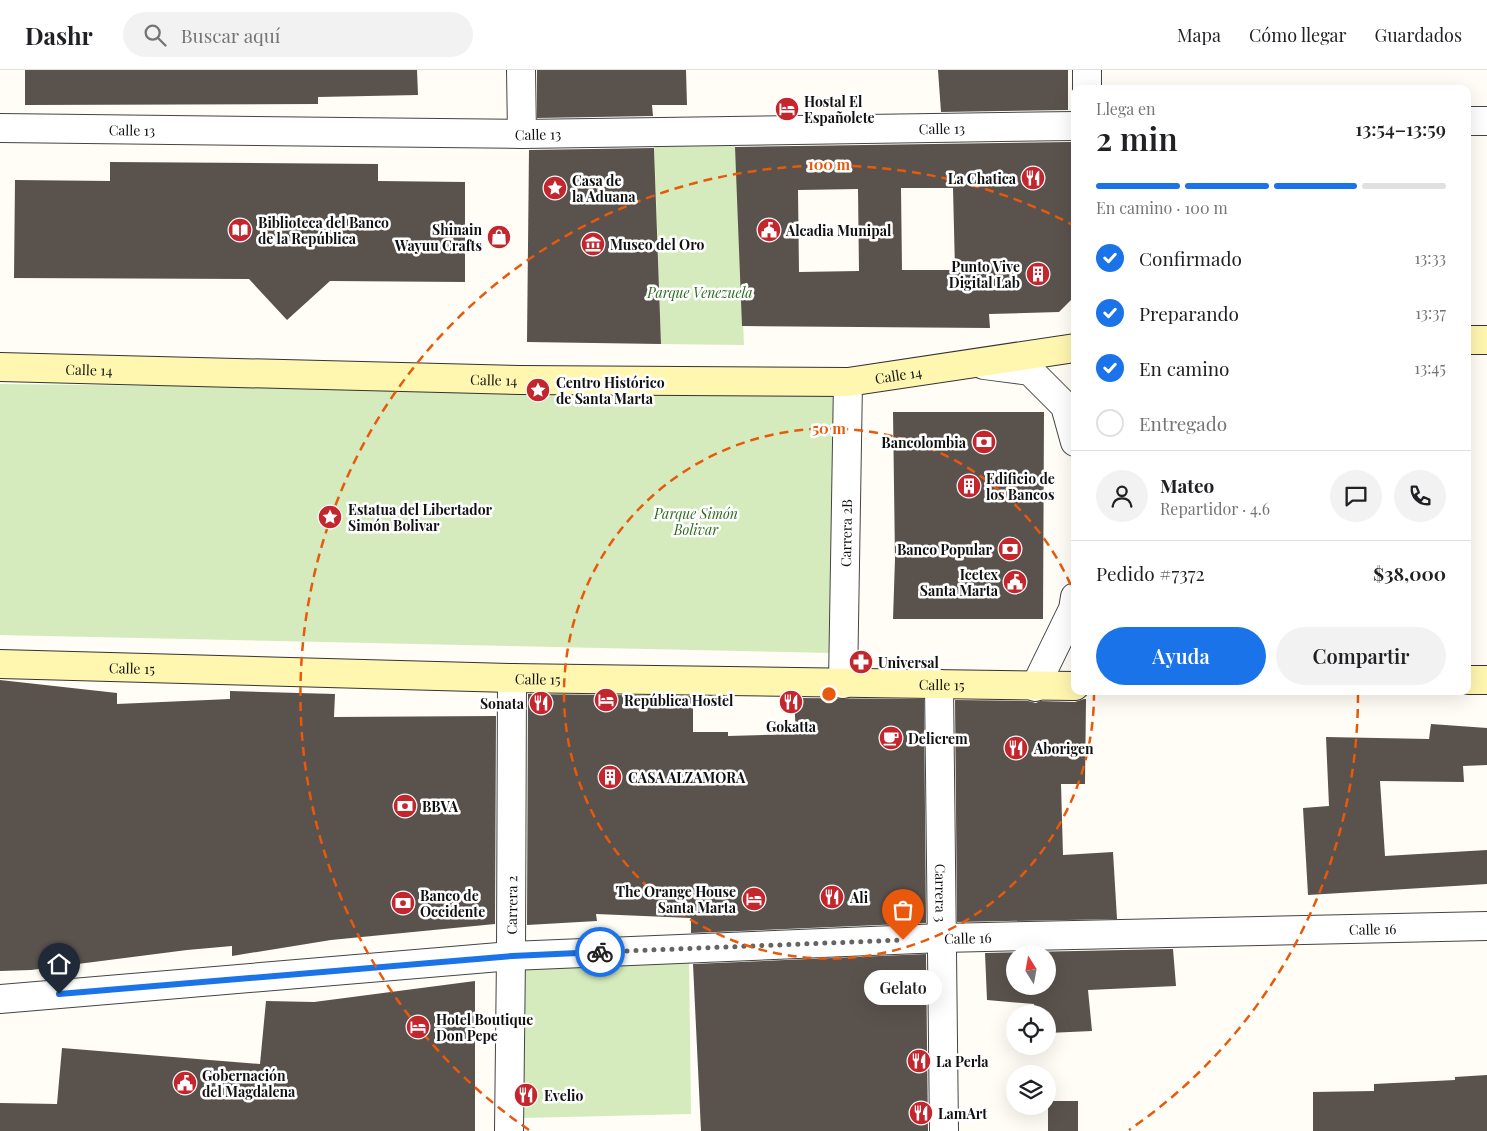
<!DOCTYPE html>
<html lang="es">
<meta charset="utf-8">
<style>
:root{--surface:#fff;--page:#f2f2f2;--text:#202124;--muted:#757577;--line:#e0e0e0;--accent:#1a73e8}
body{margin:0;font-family:"Playfair Display",serif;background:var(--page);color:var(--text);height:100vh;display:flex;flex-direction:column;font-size:19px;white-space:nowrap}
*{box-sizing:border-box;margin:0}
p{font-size:16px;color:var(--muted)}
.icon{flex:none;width:28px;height:28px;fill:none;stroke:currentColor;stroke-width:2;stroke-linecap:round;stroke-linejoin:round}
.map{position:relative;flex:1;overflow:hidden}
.details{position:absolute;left:1071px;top:15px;width:400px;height:610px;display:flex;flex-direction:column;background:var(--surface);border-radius:10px;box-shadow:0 5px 20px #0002}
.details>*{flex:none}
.needle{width:32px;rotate:349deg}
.fabs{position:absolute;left:1006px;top:875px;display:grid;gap:10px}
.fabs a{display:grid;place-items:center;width:50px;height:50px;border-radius:50%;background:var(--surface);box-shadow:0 5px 20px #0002;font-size:25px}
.pin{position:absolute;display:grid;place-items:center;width:42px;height:42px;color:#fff;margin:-51px -21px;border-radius:50% 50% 50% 0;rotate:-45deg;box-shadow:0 0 5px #0007}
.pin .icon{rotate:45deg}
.courier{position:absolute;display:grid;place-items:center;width:50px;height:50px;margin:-25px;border:4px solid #1a73e8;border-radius:50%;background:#fff;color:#222;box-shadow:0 1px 6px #0007}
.bubble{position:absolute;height:35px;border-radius:18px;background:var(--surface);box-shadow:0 5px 20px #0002;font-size:16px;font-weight:600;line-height:35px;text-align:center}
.overview em{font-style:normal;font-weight:600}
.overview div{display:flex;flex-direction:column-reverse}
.overview{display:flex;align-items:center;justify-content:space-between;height:85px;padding:0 25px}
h1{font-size:32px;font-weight:600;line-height:38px}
.bar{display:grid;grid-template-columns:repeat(4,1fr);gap:8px 5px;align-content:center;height:60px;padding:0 25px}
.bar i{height:6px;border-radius:4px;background:var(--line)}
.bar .selected{background:var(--accent)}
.bar p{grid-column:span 4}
.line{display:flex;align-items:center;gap:12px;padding:0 25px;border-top:1px solid var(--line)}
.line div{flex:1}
.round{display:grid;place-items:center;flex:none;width:52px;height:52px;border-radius:26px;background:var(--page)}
ol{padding:0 25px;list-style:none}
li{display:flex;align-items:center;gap:15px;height:55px}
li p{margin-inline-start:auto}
li .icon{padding:5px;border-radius:50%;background:var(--accent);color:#fff;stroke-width:4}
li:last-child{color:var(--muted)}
li i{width:28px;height:28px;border:2px solid var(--line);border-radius:50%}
.button{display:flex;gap:10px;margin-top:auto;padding:10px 25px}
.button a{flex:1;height:58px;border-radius:30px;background:var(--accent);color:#fff;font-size:20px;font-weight:600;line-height:58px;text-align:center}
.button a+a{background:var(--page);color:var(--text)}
header{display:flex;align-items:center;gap:30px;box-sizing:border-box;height:70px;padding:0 25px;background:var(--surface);border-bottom:1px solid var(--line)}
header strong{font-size:24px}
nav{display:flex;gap:28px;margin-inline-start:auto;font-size:18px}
.search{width:350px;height:45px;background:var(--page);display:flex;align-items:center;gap:12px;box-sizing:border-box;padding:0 18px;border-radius:28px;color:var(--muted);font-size:19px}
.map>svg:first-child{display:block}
.green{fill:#d5ebbd}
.building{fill:#5a524d;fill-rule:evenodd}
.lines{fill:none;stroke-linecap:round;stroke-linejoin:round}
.street-casing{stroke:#444;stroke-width:30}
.secondary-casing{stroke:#333;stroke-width:30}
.street{stroke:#fff;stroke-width:28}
.secondary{stroke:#fff6b0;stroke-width:28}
.done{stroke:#646461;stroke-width:5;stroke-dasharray:0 9}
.route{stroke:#1a73e8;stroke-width:6}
.ring{fill:none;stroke:#e8590c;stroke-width:2.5;stroke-dasharray:9 6}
.labels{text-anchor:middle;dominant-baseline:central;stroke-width:5;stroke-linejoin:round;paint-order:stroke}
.poi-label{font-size:14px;font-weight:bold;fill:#111;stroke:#fff;text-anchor:start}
.street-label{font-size:14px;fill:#111;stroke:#fff}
.park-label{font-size:14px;font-style:italic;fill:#2f6b1f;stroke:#fff}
.centre{fill:#e8590c;stroke:#fff;stroke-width:2.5}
.ring-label{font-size:15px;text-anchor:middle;font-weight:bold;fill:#e8590c;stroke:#fff;stroke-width:5;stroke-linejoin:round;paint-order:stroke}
</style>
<header>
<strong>Dashr</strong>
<div class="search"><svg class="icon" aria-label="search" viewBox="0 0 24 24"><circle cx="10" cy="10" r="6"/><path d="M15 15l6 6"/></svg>Buscar aquí</div>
<nav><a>Mapa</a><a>Cómo llegar</a><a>Guardados</a></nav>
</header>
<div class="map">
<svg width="1487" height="1061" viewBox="0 0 1487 1061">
<rect width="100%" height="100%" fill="#fffdf5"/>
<!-- green -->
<g class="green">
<polygon points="654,68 735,68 744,275 661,274"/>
<polygon points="0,314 841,324 834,583 0,565"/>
<polygon points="689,888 691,1044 522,1048 520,891"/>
</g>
<!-- building -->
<g class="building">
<polygon points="25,0 417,0 418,25 318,27 318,34 25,35"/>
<polygon points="537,0 686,0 687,35 652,35 653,46 537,48"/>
<polygon points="938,0 1068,0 1068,40 941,42"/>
<path d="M1071,72L1075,226L1059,242L989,244L990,258L742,256L735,77ZM901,118H953L955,200H902ZM858,119L859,201L799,202L798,120Z"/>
<polygon points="654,78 661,274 527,272 529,80"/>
<polygon points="110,92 378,94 378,111 465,112 465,212 330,211 287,250 249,209 14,208 15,110 110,111"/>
<polygon points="893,342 1044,342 1043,549 893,549 895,489"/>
<polygon points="0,610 117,623 117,634 230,629 230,621 335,624 334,647 496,646 495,854 331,870 232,886 232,876 187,880 31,900 0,901"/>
<polygon points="528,624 693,626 693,662 728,662 728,666 796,664 794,628 924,629 926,853 691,863 691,848 596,844 597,851 527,855"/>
<polygon points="1084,629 1086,629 1085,714 1061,714 1063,785 1113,782 1117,849 957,852 955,630 1028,631 1036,633 1040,631 1075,632"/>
<polygon points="1431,654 1487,658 1487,695 1463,696 1464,712 1380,711 1385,786 1487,780 1487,814 1308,825 1303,738 1329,736 1326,667 1429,669"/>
<path d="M1173,879L1176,916L1088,920L1092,961L1048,963V944H1036L1034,934L987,930L985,883ZM1015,884H1048V916H1015Z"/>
<polygon points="926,884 928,1061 701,1061 693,894"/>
<polygon points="475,911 475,1061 0,1061 0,1033 57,1034 62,978 260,994 266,931 314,932"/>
<polygon points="1487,1005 1487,1061 1313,1061 1313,1022 1374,1021 1374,1014 1455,1010 1455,1007"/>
<rect x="1048" y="1031" width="30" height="30"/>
</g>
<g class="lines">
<!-- street casing -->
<g class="street-casing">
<g id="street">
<polyline points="521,0 522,64"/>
<polyline points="1087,0 1087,19"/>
<polyline points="1468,51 1487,51"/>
<path id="s1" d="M0,58L522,64L1075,56"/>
<polyline points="984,295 1030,301 1065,336 1075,372"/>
<path id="s2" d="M843,614L848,312"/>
<path id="s3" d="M939,614L944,1061"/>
<polyline points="1035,617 1073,539 1075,527"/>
<path id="s4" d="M0,929L511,886L942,868L1487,856"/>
<path id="s5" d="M509,1061L511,886L512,608"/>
</g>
</g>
<!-- secondary casing -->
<g class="secondary-casing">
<g id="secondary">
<polyline points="1468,270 1487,270"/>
<path id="s6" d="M0,297L520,310L848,312L1075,278"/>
<path id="s7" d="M0,594L512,608L1075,616"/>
<polyline points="1468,610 1487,610"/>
</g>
</g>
<!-- street -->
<use href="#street" class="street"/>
<!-- secondary -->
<use href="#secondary" class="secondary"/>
</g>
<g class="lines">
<!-- done -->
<polyline class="done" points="600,882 903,870"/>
<!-- route -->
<polyline class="route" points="59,924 512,886 600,882"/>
</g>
<!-- distance rings -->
<g class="ring">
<path d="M1094 622A265 265 0 1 1 1075 525"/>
<path d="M529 1060A529 529 0 0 1 1073 155M1358 624A529 529 0 0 1 1129 1060"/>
</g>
<!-- icons -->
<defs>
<g id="hotel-disc" transform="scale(1.25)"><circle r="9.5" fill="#c4262e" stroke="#fff"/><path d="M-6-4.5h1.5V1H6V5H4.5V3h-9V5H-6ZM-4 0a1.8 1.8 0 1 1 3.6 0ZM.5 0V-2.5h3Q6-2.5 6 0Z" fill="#fff"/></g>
<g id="restaurant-disc" transform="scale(1.25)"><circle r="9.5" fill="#c4262e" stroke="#fff"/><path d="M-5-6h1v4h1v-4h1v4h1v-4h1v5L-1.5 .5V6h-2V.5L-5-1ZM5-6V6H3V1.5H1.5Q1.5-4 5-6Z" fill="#fff"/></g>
<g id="sight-disc" transform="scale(1.25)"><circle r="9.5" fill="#c4262e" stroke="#fff"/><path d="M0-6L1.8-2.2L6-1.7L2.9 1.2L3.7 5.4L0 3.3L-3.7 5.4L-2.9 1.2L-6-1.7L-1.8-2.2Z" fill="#fff"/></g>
<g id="library-disc" transform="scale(1.25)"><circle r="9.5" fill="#c4262e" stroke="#fff"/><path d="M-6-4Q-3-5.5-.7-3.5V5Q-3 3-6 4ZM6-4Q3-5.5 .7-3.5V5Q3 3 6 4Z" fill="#fff"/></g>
<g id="civic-disc" transform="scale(1.25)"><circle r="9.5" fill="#c4262e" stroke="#fff"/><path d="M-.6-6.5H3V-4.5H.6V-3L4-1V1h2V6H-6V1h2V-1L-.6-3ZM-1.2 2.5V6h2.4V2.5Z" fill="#fff"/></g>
<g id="shop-disc" transform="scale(1.25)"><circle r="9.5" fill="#c4262e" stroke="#fff"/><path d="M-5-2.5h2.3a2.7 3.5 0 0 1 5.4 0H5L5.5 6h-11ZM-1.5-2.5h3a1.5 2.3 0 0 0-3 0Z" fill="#fff"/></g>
<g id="museum-disc" transform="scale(1.25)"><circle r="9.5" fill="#c4262e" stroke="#fff"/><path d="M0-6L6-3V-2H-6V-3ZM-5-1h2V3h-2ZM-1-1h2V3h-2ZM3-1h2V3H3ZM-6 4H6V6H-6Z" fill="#fff"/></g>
<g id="building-disc" transform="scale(1.25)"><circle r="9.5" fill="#c4262e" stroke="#fff"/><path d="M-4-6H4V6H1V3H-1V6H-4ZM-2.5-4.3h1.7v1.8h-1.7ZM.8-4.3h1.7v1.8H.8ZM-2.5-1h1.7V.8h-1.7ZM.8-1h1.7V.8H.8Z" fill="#fff"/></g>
<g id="bank-disc" transform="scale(1.25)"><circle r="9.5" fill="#c4262e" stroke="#fff"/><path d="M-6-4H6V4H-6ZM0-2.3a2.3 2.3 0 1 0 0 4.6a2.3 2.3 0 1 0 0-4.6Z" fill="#fff"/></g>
<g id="pharmacy-disc" transform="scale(1.25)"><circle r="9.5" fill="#c4262e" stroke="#fff"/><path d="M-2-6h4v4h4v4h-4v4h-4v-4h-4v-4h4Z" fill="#fff"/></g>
<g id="cafe-disc" transform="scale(1.25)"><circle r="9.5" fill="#c4262e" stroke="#fff"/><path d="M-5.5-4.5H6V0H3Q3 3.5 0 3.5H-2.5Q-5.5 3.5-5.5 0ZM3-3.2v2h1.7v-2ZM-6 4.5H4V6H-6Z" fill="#fff"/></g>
</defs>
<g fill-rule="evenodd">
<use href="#hotel-disc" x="787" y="39"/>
<use href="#restaurant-disc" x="1033" y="108"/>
<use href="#sight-disc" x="555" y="118"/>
<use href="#library-disc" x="240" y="160"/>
<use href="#civic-disc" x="769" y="160"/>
<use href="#shop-disc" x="499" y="167"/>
<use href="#museum-disc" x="593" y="174"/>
<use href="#building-disc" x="1038" y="204"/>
<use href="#sight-disc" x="538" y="320"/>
<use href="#bank-disc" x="984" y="372"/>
<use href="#building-disc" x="969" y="416"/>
<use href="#sight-disc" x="330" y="447"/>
<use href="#bank-disc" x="1010" y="479"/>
<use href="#civic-disc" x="1015" y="512"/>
<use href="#pharmacy-disc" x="861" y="592"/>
<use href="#hotel-disc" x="606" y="630"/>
<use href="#restaurant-disc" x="791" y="632"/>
<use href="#restaurant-disc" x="541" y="633"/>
<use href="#cafe-disc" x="891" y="668"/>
<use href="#restaurant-disc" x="1016" y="678"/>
<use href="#building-disc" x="610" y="707"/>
<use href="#bank-disc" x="405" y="736"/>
<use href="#restaurant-disc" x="832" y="827"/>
<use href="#hotel-disc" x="754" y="829"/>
<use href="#bank-disc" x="403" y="833"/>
<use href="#hotel-disc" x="418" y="957"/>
<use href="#restaurant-disc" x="919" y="991"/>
<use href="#civic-disc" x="185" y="1013"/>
<use href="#restaurant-disc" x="526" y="1025"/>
<use href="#restaurant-disc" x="921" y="1043"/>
</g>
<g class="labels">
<!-- poi labels -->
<g class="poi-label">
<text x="804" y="31">Hostal El<tspan x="804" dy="16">Españolete</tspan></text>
<text x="1016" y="108" text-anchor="end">La Chatica</text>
<text x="572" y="110">Casa de<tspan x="572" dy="16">la Aduana</tspan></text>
<text x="258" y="152">Biblioteca del Banco<tspan x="258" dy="16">de la República</tspan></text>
<text x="482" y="159" text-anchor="end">Shinain<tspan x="482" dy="16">Wayuu Crafts</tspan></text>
<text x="786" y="160">Alcadia Munipal</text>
<text x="610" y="174">Museo del Oro</text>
<text x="1020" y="196" text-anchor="end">Punto Vive<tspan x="1020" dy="16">Digital Lab</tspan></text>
<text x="556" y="312">Centro Histórico<tspan x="556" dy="16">de Santa Marta</tspan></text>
<text x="966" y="372" text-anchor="end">Bancolombia</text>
<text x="986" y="408">Edificio de<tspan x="986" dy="16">los Bancos</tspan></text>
<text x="348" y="439">Estatua del Libertador<tspan x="348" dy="16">Simón Bolivar</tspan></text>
<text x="992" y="479" text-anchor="end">Banco Popular</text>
<text x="998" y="504" text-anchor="end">Icetex<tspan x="998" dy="16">Santa Marta</tspan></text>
<text x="878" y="592">Universal</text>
<text x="624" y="630">República Hostel</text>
<text x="524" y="633" text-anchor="end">Sonata</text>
<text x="791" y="656" text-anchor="middle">Gokatta</text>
<text x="908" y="668">Delicrem</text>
<text x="1034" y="678">Aborigen</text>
<text x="628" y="707">CASA ALZAMORA</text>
<text x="422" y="736">BBVA</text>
<text x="736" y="821" text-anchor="end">The Orange House<tspan x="736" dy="16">Santa Marta</tspan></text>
<text x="420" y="825">Banco de<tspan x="420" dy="16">Occidente</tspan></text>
<text x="850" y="827">Ali</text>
<text x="436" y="949">Hotel Boutique<tspan x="436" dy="16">Don Pepe</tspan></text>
<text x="936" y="991">La Perla</text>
<text x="202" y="1005">Gobernación<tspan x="202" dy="16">del Magdalena</tspan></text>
<text x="544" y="1025">Evelio</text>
<text x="938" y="1043">LamArt</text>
</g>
<!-- street labels -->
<g class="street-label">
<text stroke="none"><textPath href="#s1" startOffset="942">Calle 13</textPath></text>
<text stroke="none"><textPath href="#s1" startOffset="132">Calle 13</textPath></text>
<text stroke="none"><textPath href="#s1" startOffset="538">Calle 13</textPath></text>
<text stroke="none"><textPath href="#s6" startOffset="89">Calle 14</textPath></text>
<text stroke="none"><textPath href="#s6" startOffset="899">Calle 14</textPath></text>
<text stroke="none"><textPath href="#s6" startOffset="494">Calle 14</textPath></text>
<text stroke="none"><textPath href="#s2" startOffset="151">Carrera 2B</textPath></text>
<text stroke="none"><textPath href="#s7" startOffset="132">Calle 15</textPath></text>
<text stroke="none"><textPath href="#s7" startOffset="538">Calle 15</textPath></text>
<text stroke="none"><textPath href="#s7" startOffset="942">Calle 15</textPath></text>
<text stroke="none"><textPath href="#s3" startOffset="209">Carrera 3</textPath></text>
<text stroke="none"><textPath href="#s5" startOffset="226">Carrera 2</textPath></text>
<text stroke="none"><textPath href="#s4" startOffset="1375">Calle 16</textPath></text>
<text stroke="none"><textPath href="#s4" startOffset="970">Calle 16</textPath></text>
</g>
<!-- park labels -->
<g class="park-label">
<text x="700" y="222">Parque Venezuela</text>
<text x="696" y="443">Parque Simón<tspan x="696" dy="16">Bolivar</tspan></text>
</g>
</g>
<circle cx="829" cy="624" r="8" class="centre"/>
<g class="ring-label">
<text x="829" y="100">100 m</text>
<text x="829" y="364">50 m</text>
</g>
</svg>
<div class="fabs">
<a><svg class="needle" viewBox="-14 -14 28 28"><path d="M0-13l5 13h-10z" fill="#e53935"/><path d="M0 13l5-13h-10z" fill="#757577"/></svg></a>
<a><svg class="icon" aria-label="locate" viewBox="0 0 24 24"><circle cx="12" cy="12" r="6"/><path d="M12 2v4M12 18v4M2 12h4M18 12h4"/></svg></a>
<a><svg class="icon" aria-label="layers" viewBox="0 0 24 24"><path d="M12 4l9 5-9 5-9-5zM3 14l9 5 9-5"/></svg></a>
</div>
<div class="pin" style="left:903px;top:870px;background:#ea580c"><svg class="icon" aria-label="bag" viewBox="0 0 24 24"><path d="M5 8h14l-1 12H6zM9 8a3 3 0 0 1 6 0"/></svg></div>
<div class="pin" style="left:59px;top:924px;background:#1f2937"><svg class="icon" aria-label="home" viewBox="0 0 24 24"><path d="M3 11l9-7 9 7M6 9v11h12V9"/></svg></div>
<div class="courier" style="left:600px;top:882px"><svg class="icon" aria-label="bike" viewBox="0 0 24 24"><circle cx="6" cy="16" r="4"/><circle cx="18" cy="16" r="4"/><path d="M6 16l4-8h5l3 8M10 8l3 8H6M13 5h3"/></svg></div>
<div class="bubble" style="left:864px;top:900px;width:78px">Gelato</div>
<section class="details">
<div class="overview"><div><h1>2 min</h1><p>Llega en</p></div><em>13:54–13:59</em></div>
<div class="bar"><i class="selected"></i><i class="selected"></i><i class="selected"></i><i></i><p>En camino · 100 m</p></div>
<ol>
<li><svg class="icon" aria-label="check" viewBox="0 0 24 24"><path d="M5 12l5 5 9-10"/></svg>Confirmado<p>13:33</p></li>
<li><svg class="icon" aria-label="check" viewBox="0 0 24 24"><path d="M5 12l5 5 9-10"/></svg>Preparando<p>13:37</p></li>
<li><svg class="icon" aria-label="check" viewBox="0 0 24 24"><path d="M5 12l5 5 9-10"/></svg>En camino<p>13:45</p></li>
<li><i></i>Entregado</li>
</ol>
<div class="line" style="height:90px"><a class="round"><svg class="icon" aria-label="person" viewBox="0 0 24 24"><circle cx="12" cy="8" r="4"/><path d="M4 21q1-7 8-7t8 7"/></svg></a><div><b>Mateo</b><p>Repartidor · 4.6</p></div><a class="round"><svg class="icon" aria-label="chat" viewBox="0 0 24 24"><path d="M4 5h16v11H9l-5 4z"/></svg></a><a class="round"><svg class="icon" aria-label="phone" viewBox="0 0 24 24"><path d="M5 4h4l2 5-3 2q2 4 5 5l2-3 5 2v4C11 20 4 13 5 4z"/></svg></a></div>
<div class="line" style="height:65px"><div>Pedido #7372</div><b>$38,000</b></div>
<div class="button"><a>Ayuda</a><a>Compartir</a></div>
</section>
</div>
